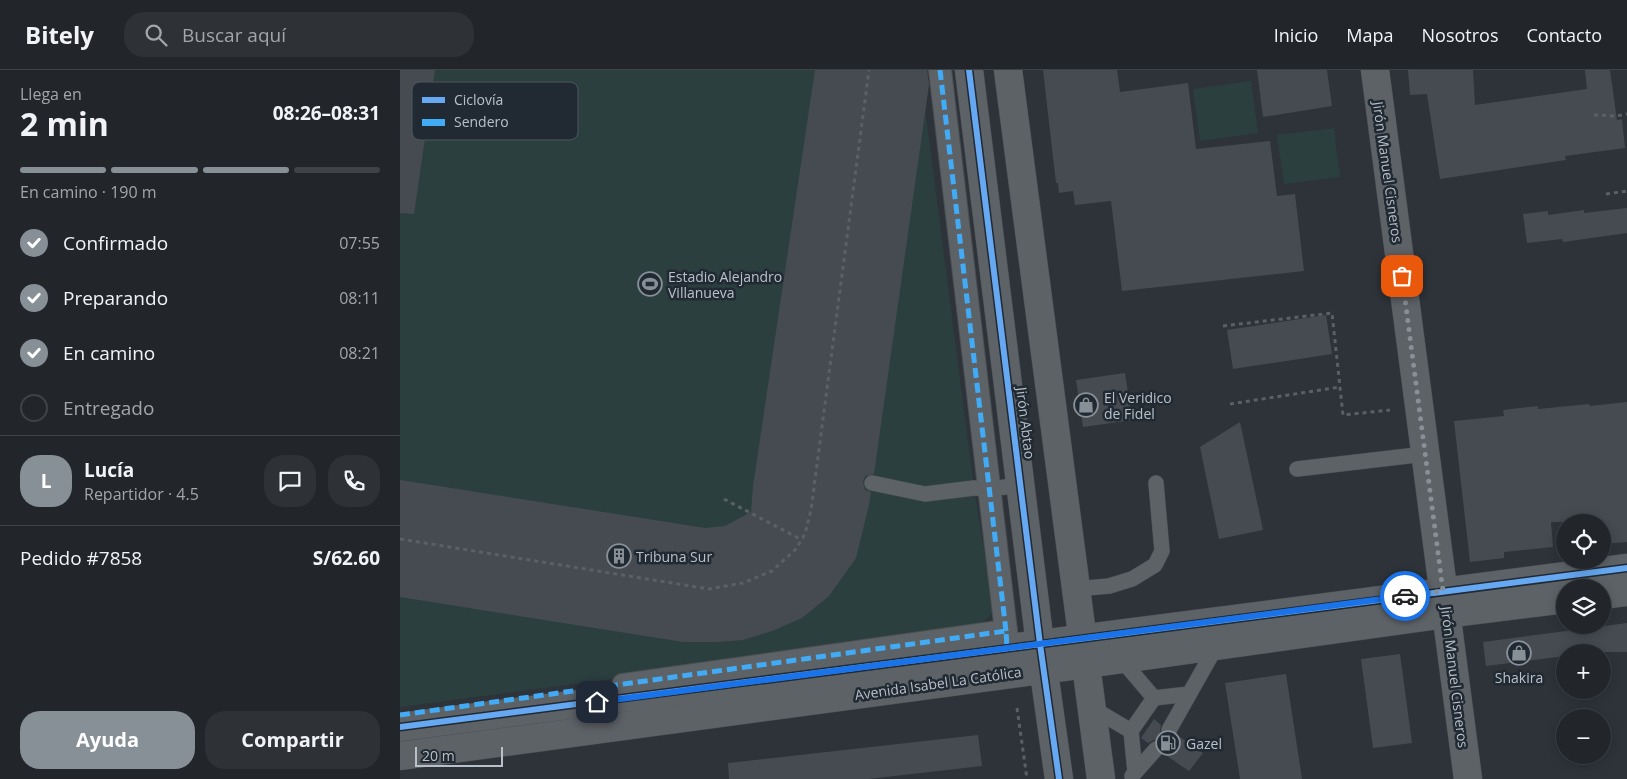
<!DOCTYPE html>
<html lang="es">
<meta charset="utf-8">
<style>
:root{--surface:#22262b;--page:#2e3237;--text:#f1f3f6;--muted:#a2a5a9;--line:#3f4347;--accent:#878f97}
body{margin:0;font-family:"Open Sans",sans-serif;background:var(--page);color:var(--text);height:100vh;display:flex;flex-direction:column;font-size:19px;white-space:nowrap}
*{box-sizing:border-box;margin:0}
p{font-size:16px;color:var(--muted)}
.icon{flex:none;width:28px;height:28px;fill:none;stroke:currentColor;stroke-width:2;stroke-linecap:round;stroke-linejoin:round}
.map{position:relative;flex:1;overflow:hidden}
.sheet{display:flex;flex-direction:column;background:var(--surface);width:400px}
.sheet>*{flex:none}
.buttons{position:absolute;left:1156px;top:444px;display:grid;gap:10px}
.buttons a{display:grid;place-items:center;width:55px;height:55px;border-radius:50%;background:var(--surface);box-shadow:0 2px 12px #0003,0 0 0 1px var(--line);font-size:25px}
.scale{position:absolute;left:15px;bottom:12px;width:88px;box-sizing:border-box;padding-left:5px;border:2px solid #b8c0c9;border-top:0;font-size:14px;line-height:18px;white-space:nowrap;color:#b8c0c9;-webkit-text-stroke:4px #212a33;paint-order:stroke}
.pin{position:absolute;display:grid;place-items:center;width:42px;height:42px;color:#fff;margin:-21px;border-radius:10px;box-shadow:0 2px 8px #0006}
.courier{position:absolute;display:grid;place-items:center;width:50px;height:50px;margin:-25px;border:4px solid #1a73e8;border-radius:50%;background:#fff;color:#222;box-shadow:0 1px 6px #0007}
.summary em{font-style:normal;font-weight:700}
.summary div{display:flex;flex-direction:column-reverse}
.summary{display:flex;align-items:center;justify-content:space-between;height:85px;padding:0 20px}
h1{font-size:32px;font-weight:700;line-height:38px}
.bar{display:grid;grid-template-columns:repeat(4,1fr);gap:8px 5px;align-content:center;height:60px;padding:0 20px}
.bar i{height:6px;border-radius:4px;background:var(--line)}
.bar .on{background:var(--accent)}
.bar p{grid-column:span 4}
.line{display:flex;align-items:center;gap:12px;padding:0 20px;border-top:1px solid var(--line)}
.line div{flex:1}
.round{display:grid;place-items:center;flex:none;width:52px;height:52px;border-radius:20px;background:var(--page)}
ol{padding:0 20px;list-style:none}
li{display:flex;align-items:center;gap:15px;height:55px}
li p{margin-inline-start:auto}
li .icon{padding:5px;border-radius:50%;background:var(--accent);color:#fff;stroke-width:4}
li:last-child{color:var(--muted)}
li i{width:28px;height:28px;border:2px solid var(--line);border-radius:50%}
.cta{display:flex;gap:10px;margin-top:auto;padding:10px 20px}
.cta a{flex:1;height:58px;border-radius:20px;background:var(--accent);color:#fff;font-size:20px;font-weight:700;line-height:58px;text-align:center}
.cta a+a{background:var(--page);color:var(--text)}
header{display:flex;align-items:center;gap:30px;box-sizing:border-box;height:70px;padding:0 25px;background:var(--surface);border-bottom:1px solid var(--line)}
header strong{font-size:24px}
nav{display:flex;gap:28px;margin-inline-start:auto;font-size:18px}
.search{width:350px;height:45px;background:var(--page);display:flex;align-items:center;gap:12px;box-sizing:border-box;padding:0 18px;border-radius:20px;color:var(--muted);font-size:19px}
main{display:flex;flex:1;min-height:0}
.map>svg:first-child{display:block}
.green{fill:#2b3f3f}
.building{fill:#464b51}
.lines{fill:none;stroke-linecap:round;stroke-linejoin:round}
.service-casing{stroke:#4b4f54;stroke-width:16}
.pedestrian-casing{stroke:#4b4f54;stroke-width:24}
.minor-casing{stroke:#4b4f54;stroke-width:29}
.tertiary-casing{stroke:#4b4f54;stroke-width:29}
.path{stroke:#5b6064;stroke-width:3;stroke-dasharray:4 4;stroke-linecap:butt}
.service{stroke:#5d6267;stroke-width:15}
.pedestrian{stroke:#5d6267;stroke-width:22}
.minor{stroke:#5d6267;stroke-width:28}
.tertiary{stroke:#5d6267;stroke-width:28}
.quiet{stroke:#42abf6;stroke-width:5;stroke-dasharray:10 5;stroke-linecap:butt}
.cycleway-casing{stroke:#212a33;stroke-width:9}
.cycleway{stroke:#66a8f1;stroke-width:6}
.done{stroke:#878f97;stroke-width:5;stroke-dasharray:0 9}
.route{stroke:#1a73e8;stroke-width:6}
.labels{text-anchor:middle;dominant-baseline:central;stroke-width:5;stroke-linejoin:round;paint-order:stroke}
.street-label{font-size:14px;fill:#b8c0c9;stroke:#212a33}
.poi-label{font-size:14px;fill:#b8c0c9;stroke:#212a33;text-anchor:start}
.key{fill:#212a33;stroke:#4e5760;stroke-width:1}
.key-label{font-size:14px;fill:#b8c0c9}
</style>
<header>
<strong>Bitely</strong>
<div class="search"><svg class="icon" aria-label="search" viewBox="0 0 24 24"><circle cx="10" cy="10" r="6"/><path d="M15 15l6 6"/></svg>Buscar aquí</div>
<nav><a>Inicio</a><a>Mapa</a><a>Nosotros</a><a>Contacto</a></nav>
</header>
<main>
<section class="sheet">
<div class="summary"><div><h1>2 min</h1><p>Llega en</p></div><em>08:26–08:31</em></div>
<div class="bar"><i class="on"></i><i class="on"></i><i class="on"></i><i></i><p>En camino · 190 m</p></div>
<ol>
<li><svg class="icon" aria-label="check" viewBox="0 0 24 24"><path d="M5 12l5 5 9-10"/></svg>Confirmado<p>07:55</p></li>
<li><svg class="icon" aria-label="check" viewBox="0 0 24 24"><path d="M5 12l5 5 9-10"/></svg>Preparando<p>08:11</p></li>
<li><svg class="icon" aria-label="check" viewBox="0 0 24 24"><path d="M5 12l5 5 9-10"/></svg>En camino<p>08:21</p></li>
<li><i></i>Entregado</li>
</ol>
<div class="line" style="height:90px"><b class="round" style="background:var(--accent);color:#fff">L</b><div><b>Lucía</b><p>Repartidor · 4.5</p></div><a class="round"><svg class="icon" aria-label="chat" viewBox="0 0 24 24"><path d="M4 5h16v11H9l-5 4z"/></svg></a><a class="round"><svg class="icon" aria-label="phone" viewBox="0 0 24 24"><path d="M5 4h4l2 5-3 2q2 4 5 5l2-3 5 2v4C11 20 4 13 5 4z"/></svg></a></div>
<div class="line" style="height:65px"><div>Pedido #7858</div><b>S/62.60</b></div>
<div class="cta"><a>Ayuda</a><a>Compartir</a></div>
</section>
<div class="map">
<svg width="1227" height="709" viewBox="0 0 1227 709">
<rect width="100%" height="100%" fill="#2d3339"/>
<!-- green -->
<g class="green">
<polygon points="0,0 529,0 525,38 574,418 594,542 572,562 0,637"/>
<polygon points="851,11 858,63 800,71 793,19"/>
<polygon points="934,58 940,107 884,114 877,65"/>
</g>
<!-- building -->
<g class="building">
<polygon points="0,0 35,0 14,144 0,143"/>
<polygon points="415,0 527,0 529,15 474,404 465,406 463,412 465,420 471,422 469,435 456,488 429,526 402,548 372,561 343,570 317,572 283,572 0,527 0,410 305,458 325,456 351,442 353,416"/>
<polygon points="643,0 717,0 720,22 788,13 796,79 870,71 877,126 895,124 904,201 722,221 711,131 675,135 673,121 659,123 658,113 656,113"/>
<polygon points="857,0 927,0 932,36 863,47"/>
<polygon points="1008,0 1073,0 1075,35 1187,19 1185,0 1210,0 1217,50 1222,49 1225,78 1165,86 1166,90 1040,109 1027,24 1010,25"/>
<polygon points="1227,138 1227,163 1163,172 1162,169 1127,173 1123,144 1148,141 1148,145 1184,140 1184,143"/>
<polygon points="926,245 932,284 833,299 827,260"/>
<polygon points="725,303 732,350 683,357 676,310"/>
<polygon points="1227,332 1227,472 1202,474 1202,452 1151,452 1153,477 1104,482 1104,488 1070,492 1054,351 1104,346 1103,340 1138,336 1138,339 1189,334 1190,336"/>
<polygon points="840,352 863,460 819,469 800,377"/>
<polygon points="1227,553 1227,582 1165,582 1165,586 1086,596 1083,572"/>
<polygon points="1000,584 1012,673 973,678 961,589"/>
<polygon points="886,604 902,709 840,709 825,613"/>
<polygon points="754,649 761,655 760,661 764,668 770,669 777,665 803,683 789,701 764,684 765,677 762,672 754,670 748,673 741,668"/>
<polygon points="578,665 582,696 468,709 329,709 328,693"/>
</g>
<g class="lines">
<!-- service casing -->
<g class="service-casing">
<g id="service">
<polyline points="897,399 1025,384"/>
<polyline points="472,413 525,424 574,418 590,419 621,415"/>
<polyline points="676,519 709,516 732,509 755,495 762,481 756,413"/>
<polyline points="720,588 754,628 789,624"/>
<polyline points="692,638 731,661 735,702"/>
<polyline points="769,660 817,575"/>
<polyline points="731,661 754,628"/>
<polyline points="732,706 756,679"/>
</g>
</g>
<!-- pedestrian casing -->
<g class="pedestrian-casing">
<g id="pedestrian">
<polyline points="540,0 606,561"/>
<polyline points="223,615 606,561 607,578"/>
</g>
</g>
<!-- minor casing -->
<g class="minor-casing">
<polyline id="minor" points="975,0 1068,709"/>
</g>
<!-- tertiary casing -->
<g class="tertiary-casing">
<g id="tertiary">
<polyline points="569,0 640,574 659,709"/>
<polyline points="608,0 701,709"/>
<polyline points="1202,525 1227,522"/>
<polyline points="0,657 1227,498"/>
<polyline points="0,686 686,594 1046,544 1165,529"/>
</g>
</g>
<!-- path -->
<g class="path">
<polyline points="1194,45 1216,46 1227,44"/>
<polyline points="1206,124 1227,121"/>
<polyline points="823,256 932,243 943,345 990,340"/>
<polyline points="830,334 940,317"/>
<polyline points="324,429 402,470"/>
<polyline points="0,469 309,519 343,513 372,501 396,479 405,464 411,440 469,0"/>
<polyline points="617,638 627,709"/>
</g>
<!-- service -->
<use href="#service" class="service"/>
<!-- pedestrian -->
<use href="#pedestrian" class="pedestrian"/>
<!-- minor -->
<use href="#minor" class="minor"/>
<!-- tertiary -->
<use href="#tertiary" class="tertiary"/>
<!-- quiet -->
<g class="quiet">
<polyline points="540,0 606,561"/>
<polyline points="0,645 606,561 607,578"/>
</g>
<!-- cycleway casing -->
<g class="cycleway-casing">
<g id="cycleway">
<polyline points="569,0 640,574 659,709"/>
<polyline points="0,657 1227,498"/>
</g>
</g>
<!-- cycleway -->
<use href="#cycleway" class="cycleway"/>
</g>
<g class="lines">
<!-- done -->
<polyline class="done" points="1002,206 1043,521 1005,526"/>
<!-- route -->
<polyline class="route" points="197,632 1005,526"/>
</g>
<!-- icons -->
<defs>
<g id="stadium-ring" transform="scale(1.25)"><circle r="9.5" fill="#212a33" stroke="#878f97" stroke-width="1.5"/><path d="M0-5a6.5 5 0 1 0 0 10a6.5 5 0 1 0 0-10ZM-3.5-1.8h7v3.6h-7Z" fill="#878f97"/></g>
<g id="shop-ring" transform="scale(1.25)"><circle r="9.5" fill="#212a33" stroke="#878f97" stroke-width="1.5"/><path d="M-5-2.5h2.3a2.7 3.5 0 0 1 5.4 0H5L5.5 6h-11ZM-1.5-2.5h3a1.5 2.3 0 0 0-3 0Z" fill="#878f97"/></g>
<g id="building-ring" transform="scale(1.25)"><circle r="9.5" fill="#212a33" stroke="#878f97" stroke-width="1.5"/><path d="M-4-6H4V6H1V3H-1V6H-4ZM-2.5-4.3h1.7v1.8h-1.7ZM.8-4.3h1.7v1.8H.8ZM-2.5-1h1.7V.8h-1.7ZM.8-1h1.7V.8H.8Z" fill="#878f97"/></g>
<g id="fuel-ring" transform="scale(1.25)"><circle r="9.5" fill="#212a33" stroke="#878f97" stroke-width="1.5"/><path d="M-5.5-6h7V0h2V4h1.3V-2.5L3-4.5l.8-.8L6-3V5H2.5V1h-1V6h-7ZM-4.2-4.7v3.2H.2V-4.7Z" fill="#878f97"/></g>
</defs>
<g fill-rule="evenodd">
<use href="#stadium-ring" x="250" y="214"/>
<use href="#shop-ring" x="686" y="335"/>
<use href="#building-ring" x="219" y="486"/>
<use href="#shop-ring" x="1119" y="583"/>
<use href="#fuel-ring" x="768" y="673"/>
</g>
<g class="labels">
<!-- street labels -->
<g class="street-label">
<text transform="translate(988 102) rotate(82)">Jirón Manuel Cisneros</text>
<text transform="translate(626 353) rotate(83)">Jirón Abtao</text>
<text transform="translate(1055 607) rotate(83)">Jirón Manuel Cisneros</text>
<text transform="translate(538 613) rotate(-8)">Avenida Isabel La Católica</text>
</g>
<!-- poi labels -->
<g class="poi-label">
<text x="268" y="206">Estadio Alejandro<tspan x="268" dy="16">Villanueva</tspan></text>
<text x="704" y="327">El Veridico<tspan x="704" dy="16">de Fidel</tspan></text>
<text x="236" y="486">Tribuna Sur</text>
<text x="1119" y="607" text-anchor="middle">Shakira</text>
<text x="786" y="673">Gazel</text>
</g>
</g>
<!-- legend -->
<rect x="12" y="12" width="166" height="58" rx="8" class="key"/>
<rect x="22" y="27" width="23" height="6" fill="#66a8f1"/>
<rect x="22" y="49" width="23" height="7" fill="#42abf6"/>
<g class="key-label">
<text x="54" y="35">Ciclovía</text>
<text x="54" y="57">Sendero</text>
</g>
</svg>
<div class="buttons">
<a><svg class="icon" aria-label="locate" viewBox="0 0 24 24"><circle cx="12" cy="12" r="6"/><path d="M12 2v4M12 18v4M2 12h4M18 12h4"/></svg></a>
<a><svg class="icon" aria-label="layers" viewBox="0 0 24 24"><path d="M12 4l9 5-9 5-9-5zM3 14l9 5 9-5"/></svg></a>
<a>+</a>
<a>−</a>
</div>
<div class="scale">20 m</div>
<div class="pin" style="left:1002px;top:206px;background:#ea580c"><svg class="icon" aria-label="bag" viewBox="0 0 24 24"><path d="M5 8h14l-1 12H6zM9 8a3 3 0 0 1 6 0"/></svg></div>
<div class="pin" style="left:197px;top:632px;background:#1f2937"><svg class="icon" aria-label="home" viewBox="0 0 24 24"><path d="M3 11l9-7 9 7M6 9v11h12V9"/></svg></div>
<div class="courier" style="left:1005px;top:526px"><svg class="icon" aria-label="car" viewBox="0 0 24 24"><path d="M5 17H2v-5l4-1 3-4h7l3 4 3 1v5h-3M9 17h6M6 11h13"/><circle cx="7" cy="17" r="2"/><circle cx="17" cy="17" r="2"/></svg></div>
</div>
</main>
